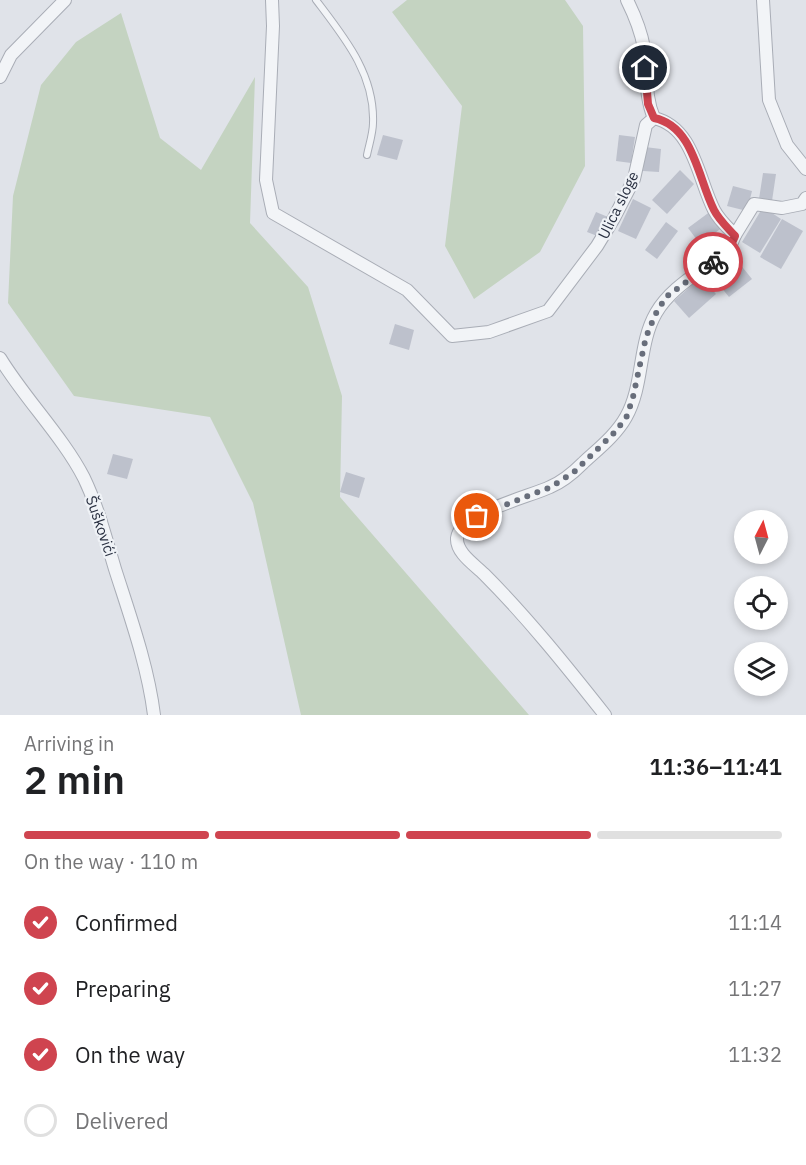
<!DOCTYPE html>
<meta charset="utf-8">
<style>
:root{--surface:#fff;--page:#f2f2f2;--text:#202124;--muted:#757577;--line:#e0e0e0;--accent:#cf444f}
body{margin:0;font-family:"IBM Plex Sans",sans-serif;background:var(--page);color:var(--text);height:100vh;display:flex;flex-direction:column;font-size:22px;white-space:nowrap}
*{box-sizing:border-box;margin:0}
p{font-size:20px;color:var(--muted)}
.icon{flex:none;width:33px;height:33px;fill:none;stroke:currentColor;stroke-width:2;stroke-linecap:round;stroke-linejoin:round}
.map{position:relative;height:715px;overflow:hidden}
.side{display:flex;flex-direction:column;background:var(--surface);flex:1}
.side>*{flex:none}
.needle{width:39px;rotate:6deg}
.tools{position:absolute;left:734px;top:510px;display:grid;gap:12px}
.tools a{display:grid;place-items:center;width:54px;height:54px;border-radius:50%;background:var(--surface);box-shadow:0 3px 9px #0003;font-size:30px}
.pin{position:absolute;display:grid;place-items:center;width:51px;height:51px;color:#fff;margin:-26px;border:3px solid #fff;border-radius:50%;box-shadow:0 2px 6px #0007}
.courier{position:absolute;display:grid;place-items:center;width:60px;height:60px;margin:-30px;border:4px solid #cf444f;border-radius:50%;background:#fff;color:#222;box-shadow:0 2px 8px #0007}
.overview em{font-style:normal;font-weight:600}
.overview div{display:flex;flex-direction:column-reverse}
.overview{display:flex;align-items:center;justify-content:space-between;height:102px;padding:0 24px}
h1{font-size:39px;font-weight:600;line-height:45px}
.bar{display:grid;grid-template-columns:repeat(4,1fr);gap:9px 6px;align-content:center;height:72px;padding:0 24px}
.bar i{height:8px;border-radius:4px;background:var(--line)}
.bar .selected{background:var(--accent)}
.bar p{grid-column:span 4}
ol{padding:0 24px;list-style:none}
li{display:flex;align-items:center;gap:18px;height:66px}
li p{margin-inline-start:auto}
li .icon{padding:6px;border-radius:50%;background:var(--accent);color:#fff;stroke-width:4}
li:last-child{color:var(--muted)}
li i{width:33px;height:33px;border:3px solid var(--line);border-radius:50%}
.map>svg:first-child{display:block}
.green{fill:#c4d3c1}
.building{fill:#bdc1cc}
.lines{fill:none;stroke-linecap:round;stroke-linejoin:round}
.lane-casing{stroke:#a9adb6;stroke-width:8}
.street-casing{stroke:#a9adb6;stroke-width:14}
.lane{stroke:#f2f4f7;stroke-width:6}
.street{stroke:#f2f4f7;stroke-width:12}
.done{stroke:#686e7b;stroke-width:6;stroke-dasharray:0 10.8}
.route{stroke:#cf444f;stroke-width:8}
.labels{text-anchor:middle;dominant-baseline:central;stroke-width:4.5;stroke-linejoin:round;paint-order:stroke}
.street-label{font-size:15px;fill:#282f40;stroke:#eff2f6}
</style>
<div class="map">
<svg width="806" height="715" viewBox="0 0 806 715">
<rect width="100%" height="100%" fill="#e0e3e9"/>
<!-- green -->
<g class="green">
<polygon points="407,0 565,0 583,26 585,166 540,252 474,299 445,246 462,106 392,12"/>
<polygon points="121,13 160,138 201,170 255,77 250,223 308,287 342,396 340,497 529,715 301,715 253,503 210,417 74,396 8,303 13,196 41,85 76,42"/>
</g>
<!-- building -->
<g class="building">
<polygon points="383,135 403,140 397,160 377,155"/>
<polygon points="619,135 635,137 631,163 616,161"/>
<polygon points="645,147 661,149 659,172 643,171"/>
<polygon points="680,170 694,184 667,214 652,200"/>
<polygon points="763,173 776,174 772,201 759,199"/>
<polygon points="733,186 752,191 747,211 727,206"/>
<polygon points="633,199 651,208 636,239 618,231"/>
<polygon points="763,207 781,219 760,253 742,242"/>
<polygon points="711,211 723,227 700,244 688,228"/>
<polygon points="596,212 608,217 600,237 587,232"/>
<polygon points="782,219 803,231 781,269 760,257"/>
<polygon points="666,222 678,231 657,259 645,250"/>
<polygon points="739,263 752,279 729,297 716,281"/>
<polygon points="701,277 716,294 689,318 674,301"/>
<polygon points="395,324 414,330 409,350 389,344"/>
<polygon points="113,454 133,459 127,479 107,474"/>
<polygon points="346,472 365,478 359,498 340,492"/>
</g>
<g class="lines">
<!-- lane casing -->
<g class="lane-casing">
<path id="lane" d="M316,0C344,37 375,74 373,123C373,133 369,145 367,155"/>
</g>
<!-- street casing -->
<g class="street-casing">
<g id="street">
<path d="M272,0L273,26L266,180L273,213L407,290L452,336L489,332L548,311L597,246L614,218L634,179L646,125L654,118C694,127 698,179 714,210C719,220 728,228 735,235L730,247C707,269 673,284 656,313C638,344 644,385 626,417C616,435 598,449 583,463C573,473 562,482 550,487C529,497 460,513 457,538C456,553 475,565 484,574C527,617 567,667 605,715"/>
<path d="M627,0C635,16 641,31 644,48C648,72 644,95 654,118"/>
<polyline points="763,0 769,100 787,145 806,169"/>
<polyline points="0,77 11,55 65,0"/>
<polyline points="735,235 754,204 782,208 802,204 806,198"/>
<path d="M0,358C25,399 63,437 84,478C98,507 106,539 115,569C130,616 148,666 154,715"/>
</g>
</g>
<!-- lane -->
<use href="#lane" class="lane"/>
<!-- street -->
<use href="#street" class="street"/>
</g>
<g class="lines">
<!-- done -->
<polyline class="done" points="477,516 551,487 574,472 616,431 627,416 633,397 646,337 655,315 666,297 713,262"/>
<!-- route -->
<path class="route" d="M645,68L648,104L654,118C694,126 698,179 714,210C719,220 728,228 735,236L730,247L713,262"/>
</g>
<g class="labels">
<!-- street labels -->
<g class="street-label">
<text transform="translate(618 205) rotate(-64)">Ulica sloge</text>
<text transform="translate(101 526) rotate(71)">Šuškovići</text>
</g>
</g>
</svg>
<div class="tools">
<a><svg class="needle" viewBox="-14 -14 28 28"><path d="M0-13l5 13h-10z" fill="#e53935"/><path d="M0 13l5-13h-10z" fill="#757577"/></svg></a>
<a><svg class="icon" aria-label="locate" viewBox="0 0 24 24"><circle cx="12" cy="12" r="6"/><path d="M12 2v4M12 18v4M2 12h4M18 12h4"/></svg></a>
<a><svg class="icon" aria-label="layers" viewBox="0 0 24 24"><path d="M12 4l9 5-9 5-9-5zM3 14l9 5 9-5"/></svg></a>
</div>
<div class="pin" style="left:477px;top:516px;background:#ea580c"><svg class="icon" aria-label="bag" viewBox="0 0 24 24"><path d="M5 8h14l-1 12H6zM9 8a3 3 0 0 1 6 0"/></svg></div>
<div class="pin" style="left:645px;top:68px;background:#1f2937"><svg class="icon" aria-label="home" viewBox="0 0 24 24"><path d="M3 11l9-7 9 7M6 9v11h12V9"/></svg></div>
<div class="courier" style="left:713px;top:262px"><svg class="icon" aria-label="bike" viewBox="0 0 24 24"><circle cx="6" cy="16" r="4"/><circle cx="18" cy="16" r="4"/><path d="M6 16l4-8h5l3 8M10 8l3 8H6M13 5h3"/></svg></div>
</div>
<section class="side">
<div class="overview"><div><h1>2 min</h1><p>Arriving in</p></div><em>11:36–11:41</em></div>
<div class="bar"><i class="selected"></i><i class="selected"></i><i class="selected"></i><i></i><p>On the way · 110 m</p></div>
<ol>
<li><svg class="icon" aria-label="check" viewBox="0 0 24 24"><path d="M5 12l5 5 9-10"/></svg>Confirmed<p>11:14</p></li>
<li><svg class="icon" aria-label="check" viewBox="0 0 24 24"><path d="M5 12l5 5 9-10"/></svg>Preparing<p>11:27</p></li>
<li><svg class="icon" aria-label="check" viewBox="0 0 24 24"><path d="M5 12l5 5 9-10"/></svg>On the way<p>11:32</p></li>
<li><i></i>Delivered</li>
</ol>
</section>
